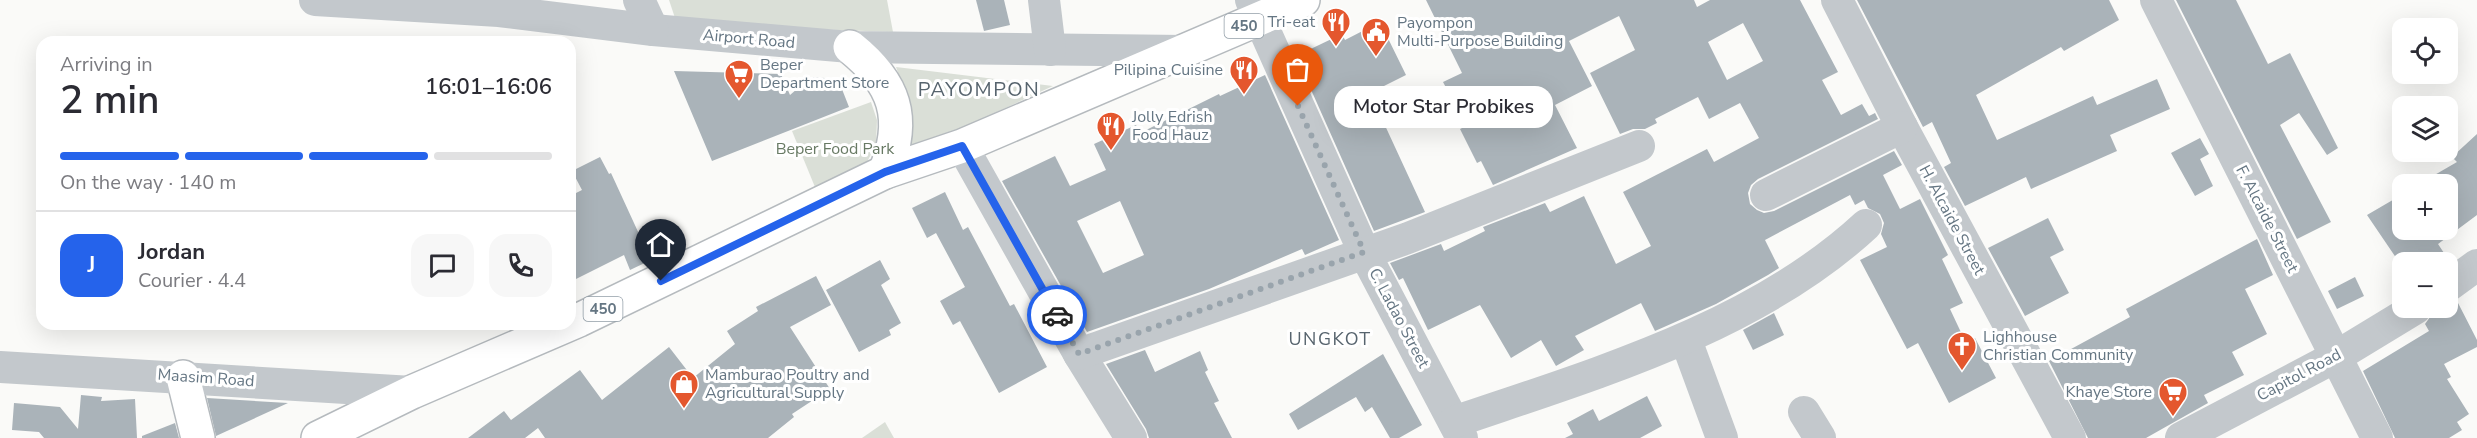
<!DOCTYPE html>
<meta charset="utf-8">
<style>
:root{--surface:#fff;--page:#f7f7f7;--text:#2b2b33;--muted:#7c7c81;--line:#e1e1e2;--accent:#2563eb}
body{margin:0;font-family:"Nunito Sans",sans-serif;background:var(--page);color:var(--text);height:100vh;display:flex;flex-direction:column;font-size:22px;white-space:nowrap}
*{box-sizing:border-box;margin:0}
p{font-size:20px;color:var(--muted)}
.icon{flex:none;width:33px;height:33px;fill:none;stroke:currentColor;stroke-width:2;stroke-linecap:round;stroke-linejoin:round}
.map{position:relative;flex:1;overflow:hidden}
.panel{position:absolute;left:36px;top:36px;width:540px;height:294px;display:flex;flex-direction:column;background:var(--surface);border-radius:18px;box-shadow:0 6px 24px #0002}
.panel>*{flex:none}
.buttons{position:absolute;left:2392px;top:18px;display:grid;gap:12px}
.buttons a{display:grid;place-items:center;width:66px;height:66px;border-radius:12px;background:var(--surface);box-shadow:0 6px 24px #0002;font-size:30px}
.pin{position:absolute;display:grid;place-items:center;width:51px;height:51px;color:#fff;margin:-62px -26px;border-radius:50% 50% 50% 0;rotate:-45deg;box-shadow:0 0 6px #0007}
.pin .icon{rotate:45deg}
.courier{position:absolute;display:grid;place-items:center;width:60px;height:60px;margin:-30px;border:4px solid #2563eb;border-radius:50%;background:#fff;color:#222;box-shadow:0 2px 8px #0007}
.bubble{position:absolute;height:42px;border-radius:18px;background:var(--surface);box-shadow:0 6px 24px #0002;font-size:20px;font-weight:600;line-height:42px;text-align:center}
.overview em{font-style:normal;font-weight:600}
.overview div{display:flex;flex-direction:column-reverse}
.overview{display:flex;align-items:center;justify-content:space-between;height:102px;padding:0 24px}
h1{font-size:39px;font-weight:600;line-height:45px}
.bar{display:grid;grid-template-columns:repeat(4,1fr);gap:9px 6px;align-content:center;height:72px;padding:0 24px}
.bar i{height:8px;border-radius:4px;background:var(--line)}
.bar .current{background:var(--accent)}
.bar p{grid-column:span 4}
.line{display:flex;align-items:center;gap:15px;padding:0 24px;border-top:2px solid var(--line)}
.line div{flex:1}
.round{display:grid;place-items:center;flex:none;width:63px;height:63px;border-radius:18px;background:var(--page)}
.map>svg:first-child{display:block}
.green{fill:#dadfd7}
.building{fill:#aab3b9;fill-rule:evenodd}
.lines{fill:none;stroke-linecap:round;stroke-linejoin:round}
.major-casing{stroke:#b5babe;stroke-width:36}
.minor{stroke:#c3c8cc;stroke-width:32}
.major{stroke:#fff;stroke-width:33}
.done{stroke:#99a4ac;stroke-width:6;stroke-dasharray:0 10.8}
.route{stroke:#2563eb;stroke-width:8}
.labels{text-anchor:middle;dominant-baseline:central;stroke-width:6;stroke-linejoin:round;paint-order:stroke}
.shield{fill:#fff;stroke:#939fa8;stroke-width:1.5}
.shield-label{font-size:15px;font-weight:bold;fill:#657683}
.poi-label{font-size:16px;fill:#657683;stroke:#fff;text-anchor:start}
.street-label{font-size:16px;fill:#657683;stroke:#fff}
.park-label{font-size:16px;fill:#687a64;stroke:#fff}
.neighbourhood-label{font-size:18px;letter-spacing:1.5px;fill:#57646e;stroke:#fff}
.quarter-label{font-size:20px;letter-spacing:1.5px;fill:#57646e;stroke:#fff}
</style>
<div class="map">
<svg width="2477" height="438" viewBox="0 0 2477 438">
<rect width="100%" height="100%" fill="#fafaf8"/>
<!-- green -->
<g class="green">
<polygon points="669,0 887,0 893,32 677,24"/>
<polygon points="896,67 1053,86 906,154 907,98"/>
<polygon points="871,102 877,120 876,145 861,173 817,192 792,131"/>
<polygon points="885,422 894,438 862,438"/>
</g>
<!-- building -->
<g class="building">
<polygon points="976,0 1004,0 1010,25 984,31"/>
<path d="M1426,0H1694L1697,7L1710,0H1800L1838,72L1822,80L1841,115L1862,104L1869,116L1875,113L1878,119L1758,179L1751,185L1748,193L1750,204L1757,210L1764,213L1774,211L1894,151L1902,165L1883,175L1900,209L1920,199L1948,255L1942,259L1963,303L1950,309L1966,343L1975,338L1996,378L1949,403L1918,343L1907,349L1860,260L1887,247L1881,234L1884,223L1880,214L1868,208L1864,200L1855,205L1850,195L1765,240L1779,268L1768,275L1716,304L1655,331L1641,303L1575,336L1584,350L1556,366L1541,340L1511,358L1480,305L1428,330L1403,278L1399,280L1390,263L1441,244L1444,251L1485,231L1483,227L1545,203L1550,212L1584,196L1616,264L1651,246L1623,192L1707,149L1714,162L1759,138L1740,103L1709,119L1698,97L1655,119L1657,123L1645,129H1633L1620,134L1590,73L1635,50L1619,16L1569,41L1592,86L1555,105L1577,148L1493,185L1481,161L1477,163L1460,129L1466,126L1443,82L1462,73ZM1743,23L1763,61L1727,80L1708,42Z"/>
<polygon points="1857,0 2109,0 2119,20 2064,51 2061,47 1976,95 1997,140 2093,96 2097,105 2157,79 2170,109 2110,135 2117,151 2031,189 2026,177 1965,206 1944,167 1951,163 1932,122 1923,127"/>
<polygon points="2176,0 2236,0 2268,64 2290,53 2338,148 2327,155 2299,113 2280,125 2331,222 2297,239"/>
<polygon points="1380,22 1406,75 1370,93 1425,212 1374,231 1296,56 1342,34 1345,40"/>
<polygon points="674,71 781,74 790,95 811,77 838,79 849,107 712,161"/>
<path d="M1265,75L1339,240L1305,255L1302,249L1209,289L1087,332L1002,181L1055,156L1070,186L1106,170L1094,144L1136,125L1140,133L1219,94L1220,96ZM1120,201L1144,255L1103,273L1077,221Z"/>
<polygon points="2477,134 2477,215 2438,244 2450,262 2403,262 2403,268 2367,215 2403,194 2403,230 2448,230 2448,184 2419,184 2457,162 2452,157"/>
<polygon points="2200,138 2209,154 2200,159 2213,186 2195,196 2171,153"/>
<polygon points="600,157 609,174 611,173 651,260 630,270 624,255 570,282 570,196 582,190 572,171"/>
<polygon points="945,192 963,230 968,227 1010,306 1014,304 1047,367 999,393 960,321 953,325 940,301 965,287 936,233 927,238 912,208"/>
<polygon points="2048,218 2064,250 2050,257 2069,293 2025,316 1988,248"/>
<polygon points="2257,239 2273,275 2245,289 2267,334 2232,352 2244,375 2204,395 2208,403 2146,438 2088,438 2049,361 2130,317 2126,309"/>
<polygon points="880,260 890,279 881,285 901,323 889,330 891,335 859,352 826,290"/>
<polygon points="816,276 831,305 790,327 830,389 792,414 794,417 768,438 545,438 538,428 525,438 468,438 504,411 511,420 580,370 602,400 669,347 693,378 735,344 727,331 758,311 756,307"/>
<polygon points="2355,277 2364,296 2337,309 2328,291"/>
<polygon points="2457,301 2477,340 2477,347 2444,364 2451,377 2447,379 2469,414 2457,422 2462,430 2449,438 2395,438 2363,371 2429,331 2425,324 2433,313"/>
<polygon points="1774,313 1784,335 1753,350 1743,330"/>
<polygon points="1145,350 1155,372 1200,351 1208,370 1205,372 1219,401 1214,403 1232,438 1149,438 1146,429 1106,364"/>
<polygon points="1383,354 1422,425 1399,438 1390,438 1372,407 1365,412 1356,397 1298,430 1289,414"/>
<polygon points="81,395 102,397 101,401 135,399 137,438 44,438 39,432 12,430 14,403 60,407 78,429"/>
<polygon points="1647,396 1662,426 1640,438 1565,438 1573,434 1567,423 1593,409 1599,421"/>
<polygon points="207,398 288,403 216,436"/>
<polygon points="175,423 179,438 142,438 142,436"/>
</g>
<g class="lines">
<!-- major casing -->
<g class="major-casing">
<g id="major">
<path d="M850,47C895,83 907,118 885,172"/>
<polyline points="183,377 198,438"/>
<polyline points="318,438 412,392 579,320 885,172 962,146 1303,0"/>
</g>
</g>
<!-- minor -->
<g class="minor">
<polyline points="315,0 499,11 653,30 850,47 1184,51"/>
<polyline points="639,0 653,30"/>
<polyline points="1044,0 1050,50"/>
<polyline points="1251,0 1364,252 1462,438"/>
<polyline points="1837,0 1902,127 2070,438"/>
<polyline points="2156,0 2377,438"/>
<polyline points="962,146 1079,354 1131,438"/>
<polyline points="1766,195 1902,127"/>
<polyline points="2448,286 2477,265"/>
<polyline points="1686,340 1722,438"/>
<polyline points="1079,354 1408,238 1639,146"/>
<polyline points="0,367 412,392"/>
<polyline points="1804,412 1820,438"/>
<path d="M1454,422C1594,374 1755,328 1866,225"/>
<polyline points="2181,438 2337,356 2416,308"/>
</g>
<!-- major -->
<use href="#major" class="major"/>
</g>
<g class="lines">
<!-- done -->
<polyline class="done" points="1057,315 1079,354 1364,252 1298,106"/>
<!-- route -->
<polyline class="route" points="661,281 885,172 962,146 1057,315"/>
</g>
<!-- icons -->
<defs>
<g id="restaurant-pin" transform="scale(1.5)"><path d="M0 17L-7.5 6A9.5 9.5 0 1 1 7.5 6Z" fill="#e4572e" stroke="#fff"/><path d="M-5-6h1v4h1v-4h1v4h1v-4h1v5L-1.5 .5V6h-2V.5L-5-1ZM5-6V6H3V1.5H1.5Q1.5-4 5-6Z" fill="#fff"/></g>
<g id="civic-pin" transform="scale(1.5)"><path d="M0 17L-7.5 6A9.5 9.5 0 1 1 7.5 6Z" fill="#e4572e" stroke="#fff"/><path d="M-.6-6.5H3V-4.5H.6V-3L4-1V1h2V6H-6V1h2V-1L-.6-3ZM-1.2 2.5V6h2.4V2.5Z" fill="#fff"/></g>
<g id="supermarket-pin" transform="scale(1.5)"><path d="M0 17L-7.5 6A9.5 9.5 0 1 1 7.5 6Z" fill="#e4572e" stroke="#fff"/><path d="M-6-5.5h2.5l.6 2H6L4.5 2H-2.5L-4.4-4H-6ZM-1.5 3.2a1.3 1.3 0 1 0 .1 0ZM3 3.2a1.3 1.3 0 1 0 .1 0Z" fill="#fff"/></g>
<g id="church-pin" transform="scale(1.5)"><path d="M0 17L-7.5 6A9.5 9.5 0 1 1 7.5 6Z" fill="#e4572e" stroke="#fff"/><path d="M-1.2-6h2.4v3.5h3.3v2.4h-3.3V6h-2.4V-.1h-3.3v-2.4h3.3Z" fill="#fff"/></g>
<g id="shop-pin" transform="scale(1.5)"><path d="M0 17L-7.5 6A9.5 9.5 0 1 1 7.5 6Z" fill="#e4572e" stroke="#fff"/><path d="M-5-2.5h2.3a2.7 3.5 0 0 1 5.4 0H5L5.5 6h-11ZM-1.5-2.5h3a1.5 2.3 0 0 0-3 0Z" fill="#fff"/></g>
</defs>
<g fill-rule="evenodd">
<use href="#restaurant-pin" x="1336" y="22"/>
<use href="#civic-pin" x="1376" y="32"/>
<use href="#restaurant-pin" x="1244" y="70"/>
<use href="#supermarket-pin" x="739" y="74"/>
<use href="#restaurant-pin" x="1111" y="126"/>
<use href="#church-pin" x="1962" y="346"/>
<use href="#shop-pin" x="684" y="384"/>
<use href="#supermarket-pin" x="2173" y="392"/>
</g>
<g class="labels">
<!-- shield labels -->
<g class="shield">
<rect x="1224.5" y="14" width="39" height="24" rx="4.5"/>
<rect x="583.5" y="297" width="39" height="24" rx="4.5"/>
</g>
<g class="shield-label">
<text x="1244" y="26">450</text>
<text x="603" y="309">450</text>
</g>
<!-- poi labels -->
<g class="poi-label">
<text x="1315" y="22" text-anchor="end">Tri-eat</text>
<text x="1397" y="23">Payompon<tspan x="1397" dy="18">Multi-Purpose Building</tspan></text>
<text x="760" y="65">Beper<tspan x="760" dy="18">Department Store</tspan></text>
<text x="1223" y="70" text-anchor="end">Pilipina Cuisine</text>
<text x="1132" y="117">Jolly Edrish<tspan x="1132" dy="18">Food Hauz</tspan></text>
<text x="1983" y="337">Lighhouse<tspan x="1983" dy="18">Christian Community</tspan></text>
<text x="705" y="375">Mamburao Poultry and<tspan x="705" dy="18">Agricultural Supply</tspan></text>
<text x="2152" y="392" text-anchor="end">Khaye Store</text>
</g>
<!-- street labels -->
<g class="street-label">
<text transform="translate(749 39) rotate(5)">Airport Road</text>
<text transform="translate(2267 219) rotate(63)">F. Alcaide Street</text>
<text transform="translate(1952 220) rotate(62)">H. Alcaide Street</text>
<text transform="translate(1399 318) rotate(62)">C. Ladao Street</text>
<text transform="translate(2299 375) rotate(-28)">Capitol Road</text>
<text transform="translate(206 378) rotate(4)">Maasim Road</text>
</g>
<!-- park labels -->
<g class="park-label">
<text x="835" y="149">Beper Food Park</text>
</g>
<!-- neighbourhood labels -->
<g class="neighbourhood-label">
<text x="1330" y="339">UNGKOT</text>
</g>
<!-- quarter labels -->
<g class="quarter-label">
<text x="979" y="89">PAYOMPON</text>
</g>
</g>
</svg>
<div class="buttons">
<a><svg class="icon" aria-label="locate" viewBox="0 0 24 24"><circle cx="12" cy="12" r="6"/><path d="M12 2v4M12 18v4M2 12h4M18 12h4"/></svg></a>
<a><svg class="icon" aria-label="layers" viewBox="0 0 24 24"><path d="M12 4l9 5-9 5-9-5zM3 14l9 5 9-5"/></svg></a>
<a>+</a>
<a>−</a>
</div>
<div class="pin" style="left:1298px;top:106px;background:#ea580c"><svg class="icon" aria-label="bag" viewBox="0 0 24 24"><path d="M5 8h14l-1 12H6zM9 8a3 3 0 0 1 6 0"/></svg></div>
<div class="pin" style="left:661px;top:281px;background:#1f2937"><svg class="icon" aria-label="home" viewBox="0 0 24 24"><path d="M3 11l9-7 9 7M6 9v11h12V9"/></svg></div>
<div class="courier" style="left:1057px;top:315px"><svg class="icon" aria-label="car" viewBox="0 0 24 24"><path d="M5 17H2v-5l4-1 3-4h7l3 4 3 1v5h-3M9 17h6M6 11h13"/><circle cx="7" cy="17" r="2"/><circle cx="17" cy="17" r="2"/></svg></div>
<div class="bubble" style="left:1334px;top:86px;width:219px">Motor Star Probikes</div>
<section class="panel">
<div class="overview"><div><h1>2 min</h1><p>Arriving in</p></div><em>16:01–16:06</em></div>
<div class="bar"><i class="current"></i><i class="current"></i><i class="current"></i><i></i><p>On the way · 140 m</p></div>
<div class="line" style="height:108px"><b class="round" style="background:var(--accent);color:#fff">J</b><div><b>Jordan</b><p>Courier · 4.4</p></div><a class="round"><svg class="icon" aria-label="chat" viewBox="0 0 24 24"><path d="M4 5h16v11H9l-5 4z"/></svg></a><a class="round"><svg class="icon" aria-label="phone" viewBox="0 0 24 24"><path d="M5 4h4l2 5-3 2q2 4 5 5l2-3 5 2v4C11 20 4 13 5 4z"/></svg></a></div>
</section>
</div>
